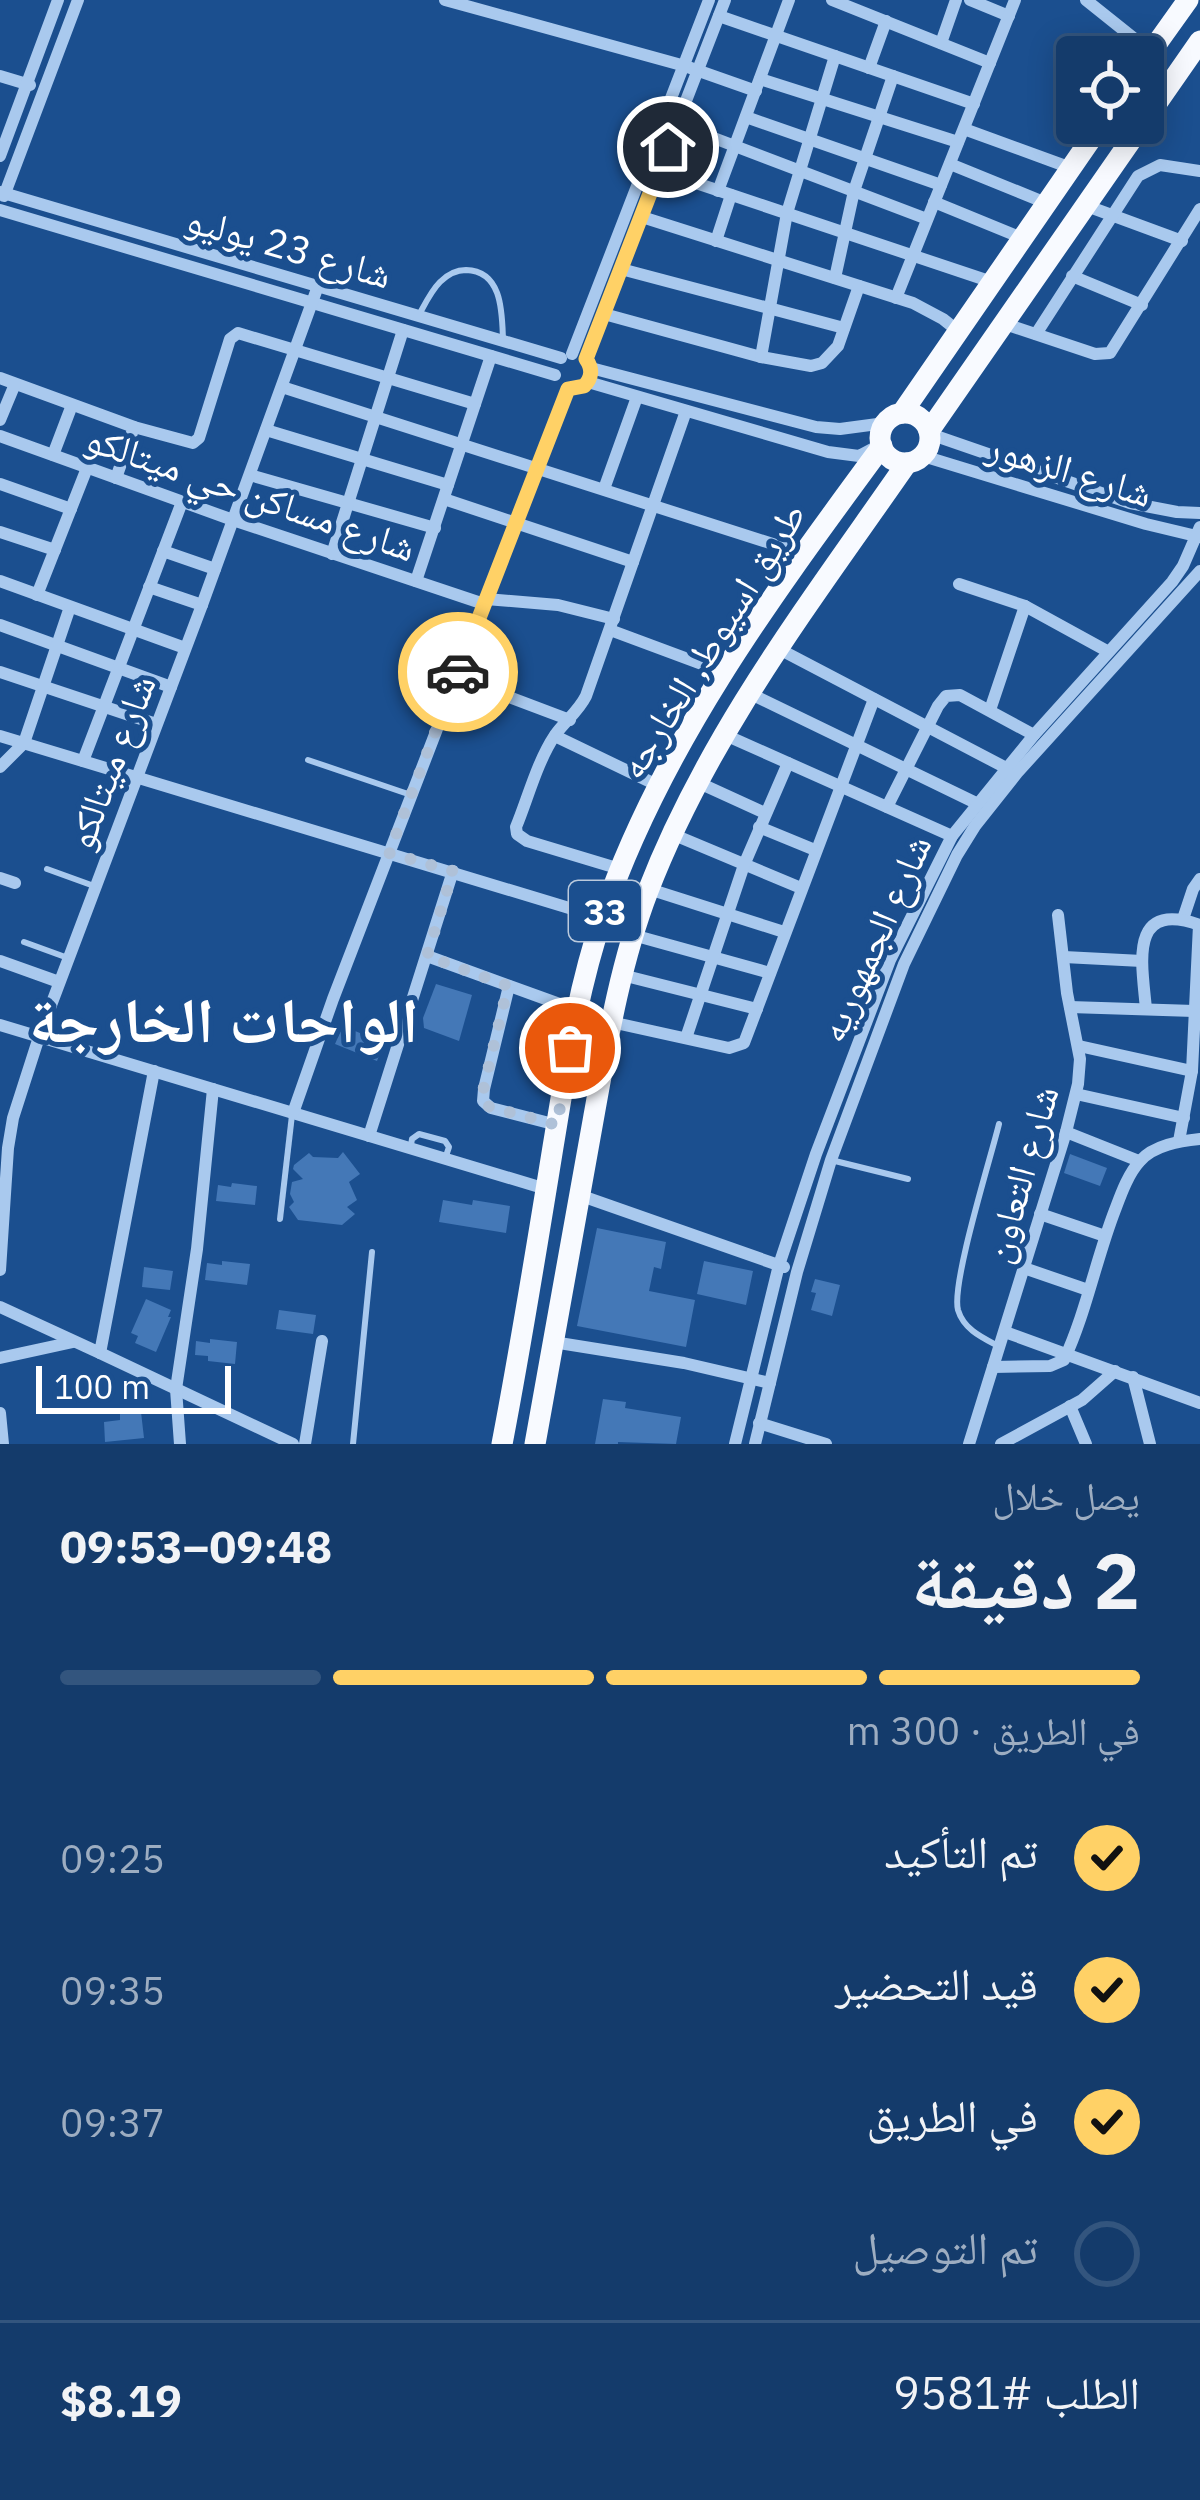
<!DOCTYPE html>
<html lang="ar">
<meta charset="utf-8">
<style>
:root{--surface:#143b6b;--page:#214673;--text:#f1f3f6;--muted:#9dadc1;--line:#33557e;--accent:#ffd166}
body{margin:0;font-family:"IBM Plex Sans","Noto Naskh Arabic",sans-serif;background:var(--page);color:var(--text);direction:rtl;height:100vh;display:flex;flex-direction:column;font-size:45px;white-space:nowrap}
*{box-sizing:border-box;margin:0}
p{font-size:39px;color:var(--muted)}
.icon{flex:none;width:66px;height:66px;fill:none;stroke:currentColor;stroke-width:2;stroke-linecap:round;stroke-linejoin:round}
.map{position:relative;height:1444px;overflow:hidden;direction:ltr}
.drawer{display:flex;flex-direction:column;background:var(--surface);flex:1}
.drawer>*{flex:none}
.buttons{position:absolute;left:1056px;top:36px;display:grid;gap:24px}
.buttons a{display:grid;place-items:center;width:108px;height:108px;border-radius:12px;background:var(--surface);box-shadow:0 6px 30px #0003,0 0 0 3px var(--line);font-size:60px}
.scale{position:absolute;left:36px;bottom:30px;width:195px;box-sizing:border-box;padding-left:12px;border:6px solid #fff;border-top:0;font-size:33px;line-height:42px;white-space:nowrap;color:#fff;-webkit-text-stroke:9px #1b4f8f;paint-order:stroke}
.pin{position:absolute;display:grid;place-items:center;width:102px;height:102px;color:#fff;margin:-51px;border:6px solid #fff;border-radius:50%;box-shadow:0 3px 12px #0007}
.courier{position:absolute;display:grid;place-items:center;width:120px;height:120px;margin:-60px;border:9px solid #ffd166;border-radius:50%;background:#fff;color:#222;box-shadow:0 3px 15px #0007}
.head em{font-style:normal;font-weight:800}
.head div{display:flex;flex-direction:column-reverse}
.head{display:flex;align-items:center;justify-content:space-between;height:204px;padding:0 60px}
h1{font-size:78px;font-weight:800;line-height:90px}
.bar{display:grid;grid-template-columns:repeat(4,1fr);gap:18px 12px;align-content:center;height:144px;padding:0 60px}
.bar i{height:15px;border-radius:9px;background:var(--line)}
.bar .active{background:var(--accent)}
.bar p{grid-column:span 4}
.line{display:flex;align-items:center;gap:30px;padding:0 60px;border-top:3px solid var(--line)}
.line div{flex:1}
ol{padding:0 60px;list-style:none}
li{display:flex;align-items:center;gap:36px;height:132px}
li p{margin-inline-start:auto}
li .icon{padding:12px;border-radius:50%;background:var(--accent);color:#111;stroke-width:4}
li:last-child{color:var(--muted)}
li i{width:66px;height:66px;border:6px solid var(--line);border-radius:50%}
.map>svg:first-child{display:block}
.building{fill:#4478b7}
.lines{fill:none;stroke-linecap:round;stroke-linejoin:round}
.service{stroke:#a9c9ee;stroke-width:6}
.minor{stroke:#a9c9ee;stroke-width:12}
.trunk{stroke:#f8faff;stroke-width:21}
.done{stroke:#afc1d8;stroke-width:12;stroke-dasharray:0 21.6}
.route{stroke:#ffd166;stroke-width:15}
.labels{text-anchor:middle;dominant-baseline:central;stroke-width:10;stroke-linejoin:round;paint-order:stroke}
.shield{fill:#1b4f8f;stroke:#bbcadd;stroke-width:3}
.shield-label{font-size:36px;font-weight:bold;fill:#fff}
.street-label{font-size:39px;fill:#fff;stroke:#1b4f8f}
.town-label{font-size:63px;font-weight:bold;fill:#fff;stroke:#1b4f8f}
</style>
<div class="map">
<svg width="1200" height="1444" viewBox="0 0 1200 1444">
<rect width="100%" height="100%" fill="#1b4f8f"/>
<!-- building -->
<g class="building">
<polygon points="436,984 472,995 459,1041 424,1028 423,1018"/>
<polygon points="343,1026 384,1043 377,1061 335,1044"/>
<polygon points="343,1152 360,1174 349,1182 357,1200 347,1207 355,1214 342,1225 298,1220 289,1207 294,1202 290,1194 292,1182 303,1179 293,1169 294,1165 309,1153 313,1157 338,1158"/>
<polygon points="1070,1154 1107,1168 1100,1186 1064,1173"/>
<polygon points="232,1183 257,1186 255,1205 216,1201 218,1185 231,1187"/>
<polygon points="443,1200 472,1205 473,1200 510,1206 506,1233 439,1222"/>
<polygon points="597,1228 666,1242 661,1269 654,1267 649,1291 695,1300 686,1347 577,1326"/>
<polygon points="222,1261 250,1264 247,1285 205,1280 207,1263 222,1265"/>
<polygon points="704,1261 753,1271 746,1305 697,1294"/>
<polygon points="144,1267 173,1271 170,1290 142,1287"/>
<polygon points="815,1279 840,1285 832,1316 811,1310 816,1293 811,1292"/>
<polygon points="146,1299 171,1310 168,1317 171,1317 156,1352 135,1343 138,1336 131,1333"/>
<polygon points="279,1310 316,1315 313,1334 276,1329"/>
<polygon points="210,1339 237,1342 235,1364 208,1361 208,1356 195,1355 196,1341 210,1343"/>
<polygon points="603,1399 626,1402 625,1408 681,1417 676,1444 618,1442 618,1444 595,1444"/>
<polygon points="141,1412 144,1438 105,1442 104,1422 120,1420 120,1414"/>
</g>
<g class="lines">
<!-- service -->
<g class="service">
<path d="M419,315C425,304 431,291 440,282C447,275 456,270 466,270C503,271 502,314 503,340"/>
<polyline points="308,760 411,795"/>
<polyline points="47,869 94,886"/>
<polyline points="24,942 68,958"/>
<path d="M999,1124C991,1157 951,1284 958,1310C964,1330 983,1338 1000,1347"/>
<polyline points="411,1145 412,1139 419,1134 445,1141 449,1147 446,1156"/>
<polyline points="831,1160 908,1179"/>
<polyline points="280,1219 292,1115"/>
<polyline points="353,1444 372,1252"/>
</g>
<!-- minor -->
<g class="minor">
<polyline points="445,0 685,66 756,91"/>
<polyline points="832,0 990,63"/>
<polyline points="970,0 1009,16"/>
<polyline points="1086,0 1151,52"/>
<polyline points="719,16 974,104"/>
<polyline points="941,43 956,0"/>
<polyline points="869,68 886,21"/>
<polyline points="0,76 30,85"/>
<polyline points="760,79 958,142"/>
<polyline points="746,117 941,185"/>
<polyline points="677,124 927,219"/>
<polyline points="964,129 1071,168"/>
<polyline points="0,156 58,0"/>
<polyline points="950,164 1046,203"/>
<polyline points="660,171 992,282"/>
<polyline points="718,191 789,0"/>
<polyline points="0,192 561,358"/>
<polyline points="4,196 78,0"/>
<polyline points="934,202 1022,238"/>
<polyline points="1087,206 1182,241"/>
<polyline points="0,210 555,375"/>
<polyline points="642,217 913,303 943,319 958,331"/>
<polyline points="716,241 731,195"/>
<polyline points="621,269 844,328"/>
<polyline points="1072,276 1142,305"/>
<polyline points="835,278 854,191 893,76"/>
<polyline points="896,298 1015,0"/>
<polyline points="604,314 761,357 811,366 822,363 838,346 859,286"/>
<polyline points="1005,324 1095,354 1110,353 1200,209"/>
<polyline points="1036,334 1138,176 1160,165 1200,171"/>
<polyline points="572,354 709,0"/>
<polyline points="761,357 787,213 835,56"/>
<polyline points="586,359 725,0"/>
<polyline points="591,368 816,427 840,429 885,423"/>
<polyline points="0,378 134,427 193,443 199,438 230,339 238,333 475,404"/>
<polyline points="588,382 828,452 859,456 874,448"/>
<polyline points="282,387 804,554"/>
<polyline points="0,420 15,384"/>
<polyline points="266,430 448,485"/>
<polyline points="930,434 1130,503 1177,512 1200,513"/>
<polyline points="0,436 233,520 484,604"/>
<polyline points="53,455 72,405"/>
<polyline points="923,456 1146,524 1200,537"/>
<polyline points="250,475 435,528"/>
<polyline points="116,478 134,427"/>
<polyline points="0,484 71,509"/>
<polyline points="604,489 637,397"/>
<polyline points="444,499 633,562"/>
<polyline points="0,532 55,550"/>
<polyline points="163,551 215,569"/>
<polyline points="332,554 403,330"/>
<polyline points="0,581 185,648"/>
<polyline points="416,581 491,356"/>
<polyline points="959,584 1025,606 1107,651"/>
<polyline points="149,587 202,605"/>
<polyline points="37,595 87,468"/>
<polyline points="486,599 558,605 614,619"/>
<polyline points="0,625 171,687"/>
<polyline points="610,630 723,672"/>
<polyline points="779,649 1012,771"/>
<polyline points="0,672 156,724"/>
<polyline points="456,677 570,720"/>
<polyline points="749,693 976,803"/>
<polyline points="990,710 1025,606"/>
<polyline points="723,734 952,836"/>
<polyline points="0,736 602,918"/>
<polyline points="555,736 657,785"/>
<polyline points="83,761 182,502"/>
<polyline points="0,767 24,743 70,607"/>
<polyline points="697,782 765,813"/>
<polyline points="887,807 938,706 946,696 960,695 1034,735"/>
<polyline points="759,827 815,850"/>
<polyline points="672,834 801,888"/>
<path d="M620,869L527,841L517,834L516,827C528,798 537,762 555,735C565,721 578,712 586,696L686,411"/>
<polyline points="0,878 15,883"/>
<polyline points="649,889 784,932"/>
<polyline points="1183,919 1193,889 1200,879"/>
<polyline points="633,935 770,973"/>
<polyline points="427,956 576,1010"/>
<polyline points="1064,957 1142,961"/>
<polyline points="0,961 59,982"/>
<polyline points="622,975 757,1009"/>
<polyline points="509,986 484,1089 483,1101 491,1108 557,1125"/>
<polyline points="1070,1007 1194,1011"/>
<path d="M1146,1009C1142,963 1128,900 1200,925"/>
<polyline points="611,1022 729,1048 744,1043 874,699"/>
<polyline points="0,1025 546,1189"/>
<polyline points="686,1038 744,865 788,763"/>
<polyline points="1079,1046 1192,1071"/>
<polyline points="1076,1094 1184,1118"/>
<polyline points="293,1113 333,999 568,389"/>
<polyline points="1066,1132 1139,1161"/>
<polyline points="369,1136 453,871"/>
<polyline points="1179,1141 1192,1071 1199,925"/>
<polyline points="579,1195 784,1267"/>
<polyline points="1040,1214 1105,1236"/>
<polyline points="1024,1268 1088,1290"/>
<polyline points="0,1270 8,1148 13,1118 39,1037 202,605 318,286"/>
<polyline points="0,1307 100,1353 154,1071"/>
<polyline points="1005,1332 1200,1403"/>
<polyline points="553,1342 684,1363 770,1383"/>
<polyline points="100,1353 293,1444"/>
<polyline points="0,1358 73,1342"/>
<path d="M993,1367L1050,1366L1064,1360C1086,1313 1096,1259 1115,1210C1121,1194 1128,1174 1140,1161C1154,1145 1180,1141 1200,1139"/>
<polyline points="1133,1377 1150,1444"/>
<polyline points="1070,1406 1086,1444"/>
<polyline points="0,1413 3,1444"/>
<polyline points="759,1423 826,1444"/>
<polyline points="180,1444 176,1389 197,1249 213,1089"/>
<polyline points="305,1444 322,1341"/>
<polyline points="735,1444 779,1265 816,1154 890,960 952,836 1034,735 1172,582 1183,566 1200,527"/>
<polyline points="755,1444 797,1272 831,1160 904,964 957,855 975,826 1017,773 1200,571"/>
<polyline points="969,1444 1066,1132 1078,1084 1080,1059 1067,993 1058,915"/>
<polyline points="1001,1444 1082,1400 1115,1371"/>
</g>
<!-- trunk -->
<g class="trunk">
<polyline points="1143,63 1188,0"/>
<polyline points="902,413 1102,123"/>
<circle cx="905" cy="438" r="25"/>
<polyline points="929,431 1200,41"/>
<path d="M502,1444C521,1345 537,1246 553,1147C566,1069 577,991 603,915C663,741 774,593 882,446"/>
<path d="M535,1444C554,1336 573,1228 593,1121C607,1043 620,964 648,891C709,733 812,600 907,463"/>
</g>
</g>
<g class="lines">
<!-- done -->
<polyline class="done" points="458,672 389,853 453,871 427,956 508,986 482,1095 487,1106 557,1125 570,1048"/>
<!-- route -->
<path class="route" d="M458,672L568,389L584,386C592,378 593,369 586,359L668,147"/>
</g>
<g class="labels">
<!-- shield labels -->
<rect class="shield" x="569" y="881" width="72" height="60" rx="9"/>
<g class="shield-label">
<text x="605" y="911">33</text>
</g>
<!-- street labels -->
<g class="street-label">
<text transform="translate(289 246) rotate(16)">شارع 23 يوليو</text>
<text transform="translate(1070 469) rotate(17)">شارع الزهور</text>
<text transform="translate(251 492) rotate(19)">شارع مساكن حي ميتالكو</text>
<text transform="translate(711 640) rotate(-58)">طريق اسيوط, الخارجه</text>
<text transform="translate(110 762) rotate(-69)">شارع ميتالكو</text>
<text transform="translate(874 938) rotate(-66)">شارع الجمهوريه</text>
<text transform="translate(1020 1174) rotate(-74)">شارع التعاون</text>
</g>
<!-- town labels -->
<g class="town-label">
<text x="224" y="1019">الواحات الخارجة</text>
</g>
</g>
</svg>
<div class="buttons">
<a><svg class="icon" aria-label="locate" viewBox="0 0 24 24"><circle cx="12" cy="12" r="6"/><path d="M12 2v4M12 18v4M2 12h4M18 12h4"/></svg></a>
</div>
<div class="scale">100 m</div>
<div class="pin" style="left:570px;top:1048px;background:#ea580c"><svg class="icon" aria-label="bag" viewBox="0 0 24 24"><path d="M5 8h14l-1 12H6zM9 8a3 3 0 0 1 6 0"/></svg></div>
<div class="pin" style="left:668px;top:147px;background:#1f2937"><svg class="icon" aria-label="home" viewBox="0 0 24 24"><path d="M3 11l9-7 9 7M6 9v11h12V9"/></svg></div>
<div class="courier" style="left:458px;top:672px"><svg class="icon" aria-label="car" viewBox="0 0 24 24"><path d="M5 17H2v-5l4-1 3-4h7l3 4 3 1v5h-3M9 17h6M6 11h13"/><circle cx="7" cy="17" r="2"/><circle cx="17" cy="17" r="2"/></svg></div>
</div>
<section class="drawer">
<div class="head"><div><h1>2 دقيقة</h1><p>يصل خلال</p></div><em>09:48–09:53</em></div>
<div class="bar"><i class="active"></i><i class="active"></i><i class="active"></i><i></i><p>في الطريق · 300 m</p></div>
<ol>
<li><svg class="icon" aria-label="check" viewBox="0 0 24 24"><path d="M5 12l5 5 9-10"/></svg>تم التأكيد<p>09:25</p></li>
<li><svg class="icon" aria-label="check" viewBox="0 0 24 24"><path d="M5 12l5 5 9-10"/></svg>قيد التحضير<p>09:35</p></li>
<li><svg class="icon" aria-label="check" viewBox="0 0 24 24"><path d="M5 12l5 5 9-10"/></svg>في الطريق<p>09:37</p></li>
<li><i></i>تم التوصيل</li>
</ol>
<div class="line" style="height:156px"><div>الطلب #9581</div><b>$8.19</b></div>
</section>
